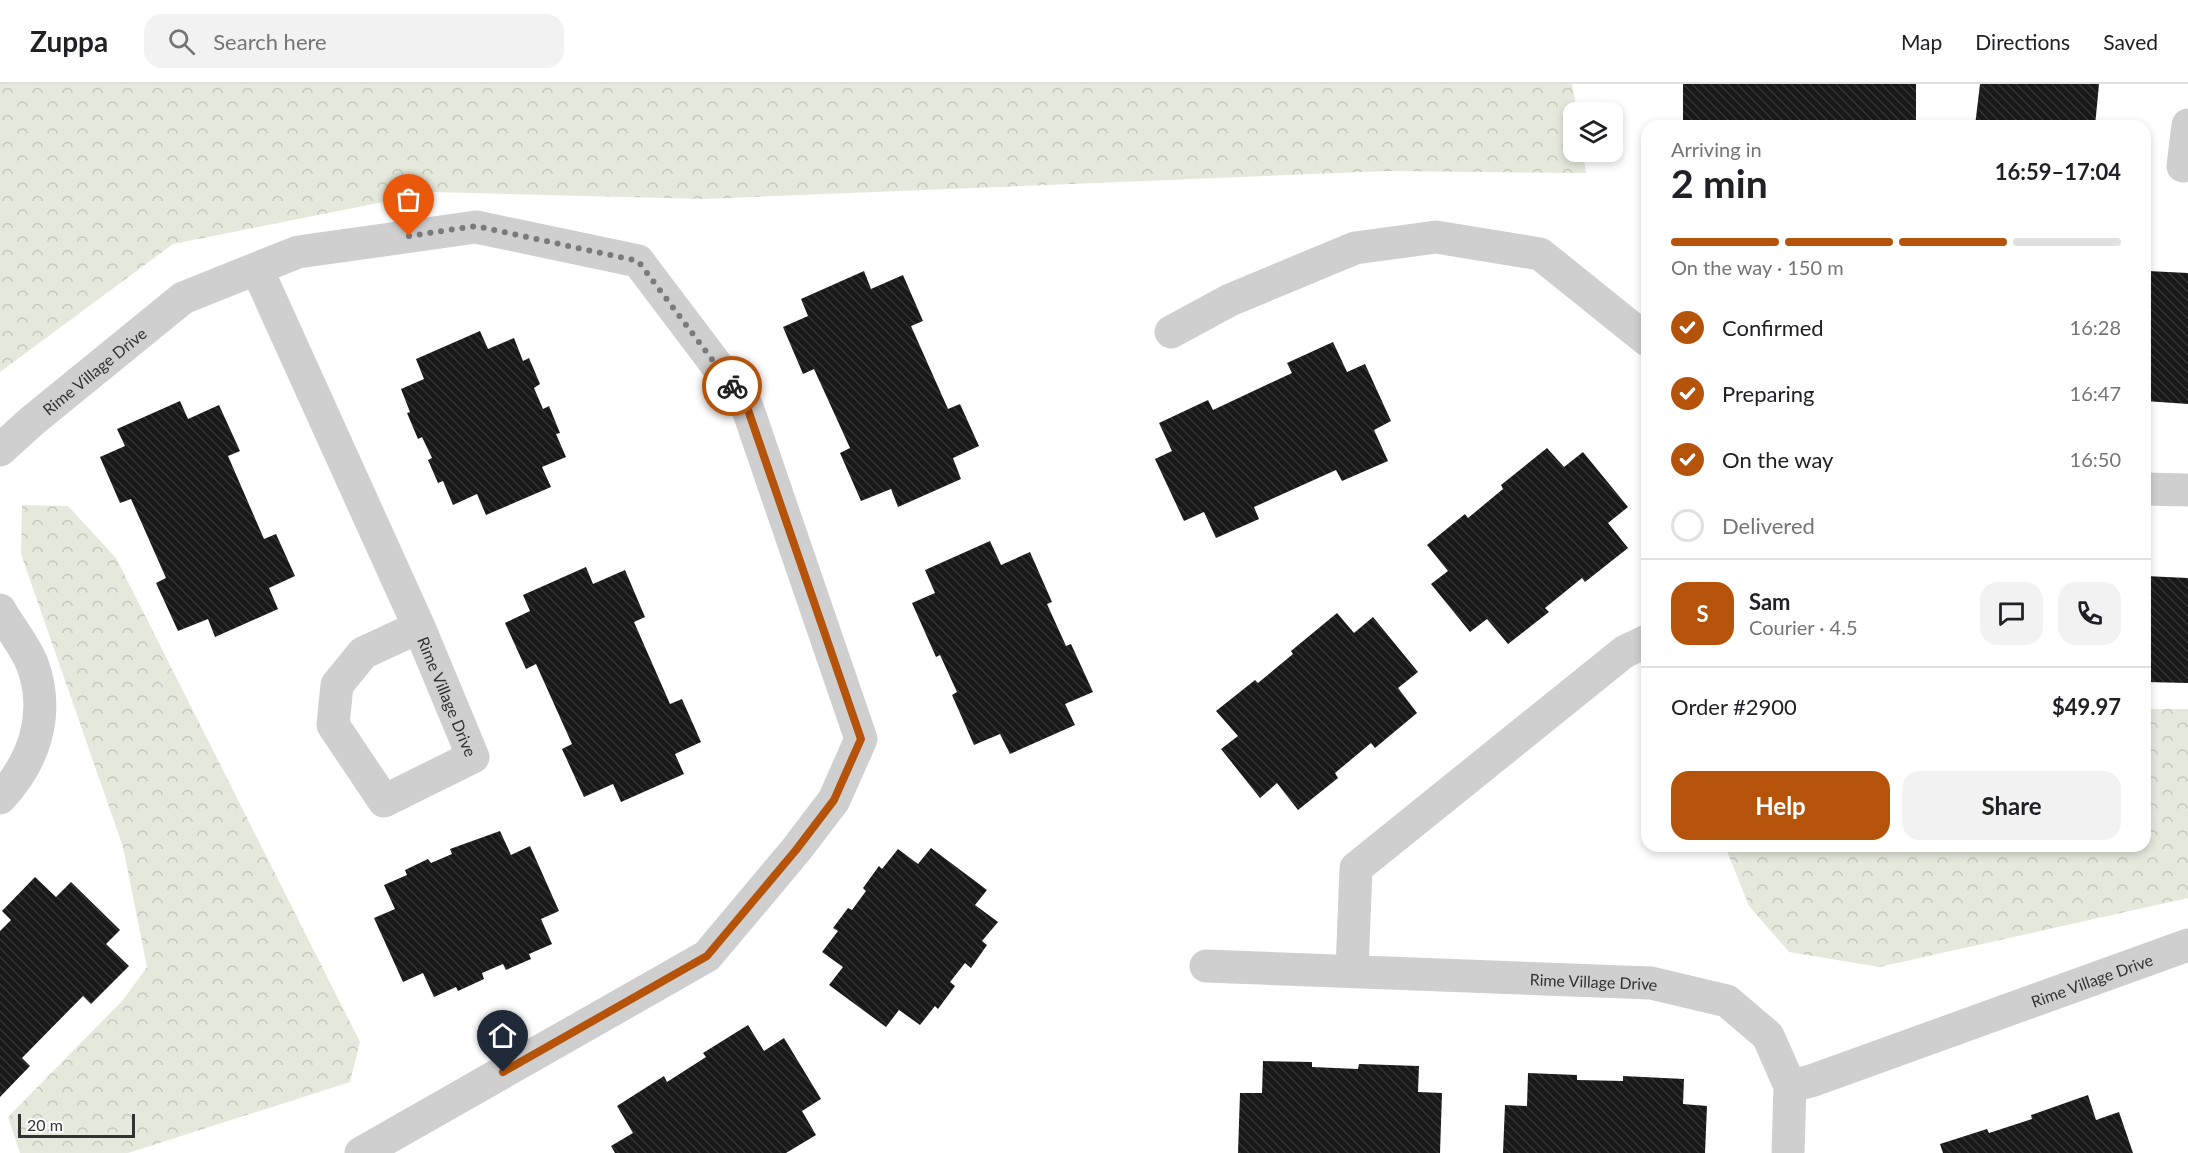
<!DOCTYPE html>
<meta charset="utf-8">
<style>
:root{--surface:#fff;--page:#f2f2f2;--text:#202124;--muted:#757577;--line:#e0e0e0;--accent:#b45309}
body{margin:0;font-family:Lato,sans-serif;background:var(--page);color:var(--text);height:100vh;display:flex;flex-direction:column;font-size:22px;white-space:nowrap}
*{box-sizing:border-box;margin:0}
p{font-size:20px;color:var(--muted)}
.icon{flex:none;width:33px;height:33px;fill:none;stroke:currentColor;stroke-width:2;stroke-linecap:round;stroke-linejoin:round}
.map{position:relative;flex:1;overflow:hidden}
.sheet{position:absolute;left:1641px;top:36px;width:510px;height:732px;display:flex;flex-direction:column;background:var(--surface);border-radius:18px;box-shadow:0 3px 9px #0003}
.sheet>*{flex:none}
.fabs{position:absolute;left:1563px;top:18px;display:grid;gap:12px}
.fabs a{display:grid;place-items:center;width:60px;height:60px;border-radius:12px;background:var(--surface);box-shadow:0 3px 9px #0003;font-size:30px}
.scale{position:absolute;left:18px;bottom:15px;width:117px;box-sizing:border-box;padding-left:6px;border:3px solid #323232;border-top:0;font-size:16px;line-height:21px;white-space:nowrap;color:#323232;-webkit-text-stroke:4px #fff;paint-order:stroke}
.pin{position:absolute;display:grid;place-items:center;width:51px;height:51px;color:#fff;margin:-62px -26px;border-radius:50% 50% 50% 0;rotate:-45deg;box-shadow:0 0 6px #0007}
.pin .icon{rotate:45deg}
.courier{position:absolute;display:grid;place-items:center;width:60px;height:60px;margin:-30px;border:4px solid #b45309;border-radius:50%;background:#fff;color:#222;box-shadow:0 2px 8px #0007}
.summary em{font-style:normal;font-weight:700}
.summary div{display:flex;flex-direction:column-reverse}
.summary{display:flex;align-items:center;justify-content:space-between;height:102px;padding:0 30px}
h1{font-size:39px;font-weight:700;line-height:45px}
.bar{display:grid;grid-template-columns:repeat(4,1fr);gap:9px 6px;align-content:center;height:72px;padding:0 30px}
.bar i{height:8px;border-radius:4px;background:var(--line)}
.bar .active{background:var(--accent)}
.bar p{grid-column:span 4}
.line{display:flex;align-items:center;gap:15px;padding:0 30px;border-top:2px solid var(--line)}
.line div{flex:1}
.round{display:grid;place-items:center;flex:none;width:63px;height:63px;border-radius:18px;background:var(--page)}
ol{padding:0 30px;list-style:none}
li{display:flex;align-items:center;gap:18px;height:66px}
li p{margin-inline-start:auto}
li .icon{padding:6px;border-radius:50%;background:var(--accent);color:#fff;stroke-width:4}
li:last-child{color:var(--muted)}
li i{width:33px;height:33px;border:3px solid var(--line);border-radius:50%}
.button{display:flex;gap:12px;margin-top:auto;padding:12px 30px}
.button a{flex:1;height:69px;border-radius:18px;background:var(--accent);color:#fff;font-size:24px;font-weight:700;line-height:69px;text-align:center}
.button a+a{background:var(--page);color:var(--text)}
header{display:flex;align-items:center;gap:36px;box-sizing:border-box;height:84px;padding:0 30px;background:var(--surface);border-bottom:2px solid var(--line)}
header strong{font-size:28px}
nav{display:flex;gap:33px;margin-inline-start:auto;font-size:21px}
.search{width:420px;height:54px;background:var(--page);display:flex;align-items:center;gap:15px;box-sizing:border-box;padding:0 21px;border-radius:18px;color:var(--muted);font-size:22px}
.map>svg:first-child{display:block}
.forest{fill:url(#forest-crowns)}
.building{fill:url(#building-back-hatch)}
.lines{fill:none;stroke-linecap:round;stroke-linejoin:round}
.minor{stroke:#cfcfcf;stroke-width:33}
.done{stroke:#7a7a7a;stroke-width:6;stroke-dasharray:0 10.8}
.route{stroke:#b45309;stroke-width:8}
.labels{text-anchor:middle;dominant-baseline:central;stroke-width:6;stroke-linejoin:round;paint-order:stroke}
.street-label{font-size:16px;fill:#323232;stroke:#fff}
</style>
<header>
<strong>Zuppa</strong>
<div class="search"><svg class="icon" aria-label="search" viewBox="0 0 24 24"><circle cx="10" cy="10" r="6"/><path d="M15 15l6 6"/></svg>Search here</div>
<nav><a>Map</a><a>Directions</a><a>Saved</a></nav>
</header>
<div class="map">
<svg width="2188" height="1069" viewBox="0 0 2188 1069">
<defs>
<pattern id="forest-crowns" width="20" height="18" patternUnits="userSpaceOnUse" patternTransform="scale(1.5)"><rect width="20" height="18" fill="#e4e9dc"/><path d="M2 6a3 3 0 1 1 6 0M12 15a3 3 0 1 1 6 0" fill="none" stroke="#c4c8bd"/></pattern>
<pattern id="building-back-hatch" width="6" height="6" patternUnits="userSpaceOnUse" patternTransform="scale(1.5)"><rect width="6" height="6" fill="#191919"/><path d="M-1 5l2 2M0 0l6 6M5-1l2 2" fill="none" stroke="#323232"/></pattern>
</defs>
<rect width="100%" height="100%" fill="#fff"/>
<!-- forest -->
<g class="forest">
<polygon points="0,0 1572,0 1577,28 1574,28 1574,68 1583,68 1586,89 1387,87 704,115 434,108 173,160 0,288"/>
<polygon points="22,421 68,422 116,474 360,958 350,998 128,1069 20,1069 8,1033 123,916 147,883 123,763 21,470"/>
<polygon points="2145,625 2188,625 2188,814 1879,883 1789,868 1749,822 1725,762 2145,762"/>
</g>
<!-- building -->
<g class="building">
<rect x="1683" y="0" width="233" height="42"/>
<polygon points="1980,0 2099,0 2095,42 1975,42"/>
<polygon points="864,187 871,205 903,191 923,237 911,242 948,325 960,320 979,362 953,374 961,395 898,423 891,405 861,417 840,369 850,364 814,285 803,290 783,243 808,232 801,215"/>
<polygon points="2148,187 2188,189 2188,320 2145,317"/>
<polygon points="480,247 488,265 514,254 523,277 529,274 540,300 534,304 543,325 549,322 560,349 556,350 566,373 542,383 551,403 486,431 477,410 453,421 443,397 438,399 428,376 432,374 422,353 418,355 407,329 410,328 401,305 424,295 416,275"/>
<polygon points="1333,258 1347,288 1365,280 1391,337 1374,346 1388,377 1342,397 1336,386 1254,423 1259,435 1216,454 1204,428 1184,437 1155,375 1172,367 1159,339 1208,316 1213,326 1292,289 1287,279"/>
<polygon points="180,317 188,335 219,321 240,367 228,372 264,455 276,450 295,492 269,504 278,525 215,553 208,535 178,547 156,499 166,494 131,415 120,419 100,373 125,362 117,345"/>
<polygon points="1547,364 1564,383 1583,368 1628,423 1608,439 1628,464 1585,498 1582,494 1545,524 1549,528 1508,560 1487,535 1470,548 1431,500 1448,487 1427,461 1465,430 1468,434 1503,405 1501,401"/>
<polygon points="990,457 1001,481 1030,468 1052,518 1047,520 1066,562 1071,560 1093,608 1065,620 1075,641 1010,670 1000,650 974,661 952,611 957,608 940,571 936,573 912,519 935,509 925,486"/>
<polygon points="586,483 593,500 625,486 645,533 634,538 670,620 682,615 701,658 675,670 684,690 621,718 613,700 584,713 562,665 572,660 536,580 526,585 505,539 530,527 523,511"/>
<polygon points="2145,492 2188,494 2188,599 2145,598"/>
<polygon points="1337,529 1354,549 1373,533 1418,588 1398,604 1417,629 1375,664 1371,659 1335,689 1338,694 1298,726 1277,699 1260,714 1221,665 1238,652 1216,627 1255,596 1258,599 1293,570 1291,567"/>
<polygon points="500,747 511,771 530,762 559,827 541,835 552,860 529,870 531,875 506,886 503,880 482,889 484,895 458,907 456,903 434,913 423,889 403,898 374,834 395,825 384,801 407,791 405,786 428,775 431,779 452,770 450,765"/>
<polygon points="931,764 987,806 975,821 998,838 982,857 987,861 971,884 965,879 950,898 955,902 938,925 935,922 920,941 899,926 886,943 829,901 843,883 822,868 838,847 833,844 848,824 852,826 866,807 863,804 879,782 882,785 898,765 918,780"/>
<polygon points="35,793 56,813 71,798 120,846 106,860 129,882 91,920 83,912 22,974 30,982 0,1013 0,847 11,836 2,827"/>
<polygon points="748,941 764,967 784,954 821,1015 802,1027 816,1051 786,1069 615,1069 611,1062 633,1049 617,1022 664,992 667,998 706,973 703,969"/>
<polygon points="1263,977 1312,978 1312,983 1358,985 1359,980 1419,982 1418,1008 1442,1009 1440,1069 1238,1069 1240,1009 1262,1009"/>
<polygon points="1528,989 1577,991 1577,996 1623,997 1623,992 1684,995 1683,1020 1707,1022 1705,1069 1503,1069 1505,1021 1527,1022"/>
<polygon points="2088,1011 2096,1036 2119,1028 2133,1069 1943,1069 1940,1060 1987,1045 1989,1049 2032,1035 2031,1031"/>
</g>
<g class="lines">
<!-- minor -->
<g class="minor">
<polyline points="2183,82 2188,41"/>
<path id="s1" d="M257,185L419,543L473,673L384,717L333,641L337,601L363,569L419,543"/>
<polyline points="1171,248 1230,216 1355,164 1436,153 1540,170 1647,256"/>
<path id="s2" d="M0,366L32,337L183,214L298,168L476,143L638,177L746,320L861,655L834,716L796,766L707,872L361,1069"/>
<polyline points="2145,405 2188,406"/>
<path d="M0,526C10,544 26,563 33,582C50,631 34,678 0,714"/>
<path id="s3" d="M1206,882L1651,899L1727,917L1768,952L1790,1002L1788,1069"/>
<polyline points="1352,887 1356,784 1624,568 1647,557"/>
<path id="s4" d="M1790,1002L1811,997L2188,861"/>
</g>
</g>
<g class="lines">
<!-- done -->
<polyline class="done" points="409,152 476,142 638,177 732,302"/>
<!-- route -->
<polyline class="route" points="503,988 707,872 796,766 834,716 861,655 746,320 732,302"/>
</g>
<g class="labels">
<!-- street labels -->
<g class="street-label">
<text stroke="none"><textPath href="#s2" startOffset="123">Rime Village Drive</textPath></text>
<text stroke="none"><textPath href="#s1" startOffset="468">Rime Village Drive</textPath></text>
<text stroke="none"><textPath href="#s4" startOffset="320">Rime Village Drive</textPath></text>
<text stroke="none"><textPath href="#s3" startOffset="388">Rime Village Drive</textPath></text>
</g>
</g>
</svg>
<div class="fabs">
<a><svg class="icon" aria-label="layers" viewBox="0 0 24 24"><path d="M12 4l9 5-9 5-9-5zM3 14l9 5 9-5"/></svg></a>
</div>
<div class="scale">20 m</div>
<div class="pin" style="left:409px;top:152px;background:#ea580c"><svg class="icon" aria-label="bag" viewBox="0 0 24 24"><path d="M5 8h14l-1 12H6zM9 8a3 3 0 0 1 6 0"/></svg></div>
<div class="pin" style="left:503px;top:988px;background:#1f2937"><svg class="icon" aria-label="home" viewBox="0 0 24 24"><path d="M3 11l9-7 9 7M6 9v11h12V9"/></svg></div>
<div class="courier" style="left:732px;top:302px"><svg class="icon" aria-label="bike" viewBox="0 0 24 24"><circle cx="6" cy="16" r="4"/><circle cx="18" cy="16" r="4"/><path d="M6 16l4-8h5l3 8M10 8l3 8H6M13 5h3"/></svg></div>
<section class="sheet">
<div class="summary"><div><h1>2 min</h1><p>Arriving in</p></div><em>16:59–17:04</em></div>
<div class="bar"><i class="active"></i><i class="active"></i><i class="active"></i><i></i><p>On the way · 150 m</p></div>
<ol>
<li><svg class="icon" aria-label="check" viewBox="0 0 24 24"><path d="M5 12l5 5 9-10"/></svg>Confirmed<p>16:28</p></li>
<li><svg class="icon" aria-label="check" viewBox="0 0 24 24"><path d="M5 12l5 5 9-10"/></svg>Preparing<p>16:47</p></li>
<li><svg class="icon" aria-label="check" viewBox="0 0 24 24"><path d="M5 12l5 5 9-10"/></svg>On the way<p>16:50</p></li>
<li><i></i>Delivered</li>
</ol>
<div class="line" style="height:108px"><b class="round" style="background:var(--accent);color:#fff">S</b><div><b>Sam</b><p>Courier · 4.5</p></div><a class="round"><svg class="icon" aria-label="chat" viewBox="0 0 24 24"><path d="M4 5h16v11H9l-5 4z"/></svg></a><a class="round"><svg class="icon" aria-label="phone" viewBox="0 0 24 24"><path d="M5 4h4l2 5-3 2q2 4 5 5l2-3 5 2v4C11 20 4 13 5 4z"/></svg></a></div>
<div class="line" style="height:78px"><div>Order #2900</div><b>$49.97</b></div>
<div class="button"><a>Help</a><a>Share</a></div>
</section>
</div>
